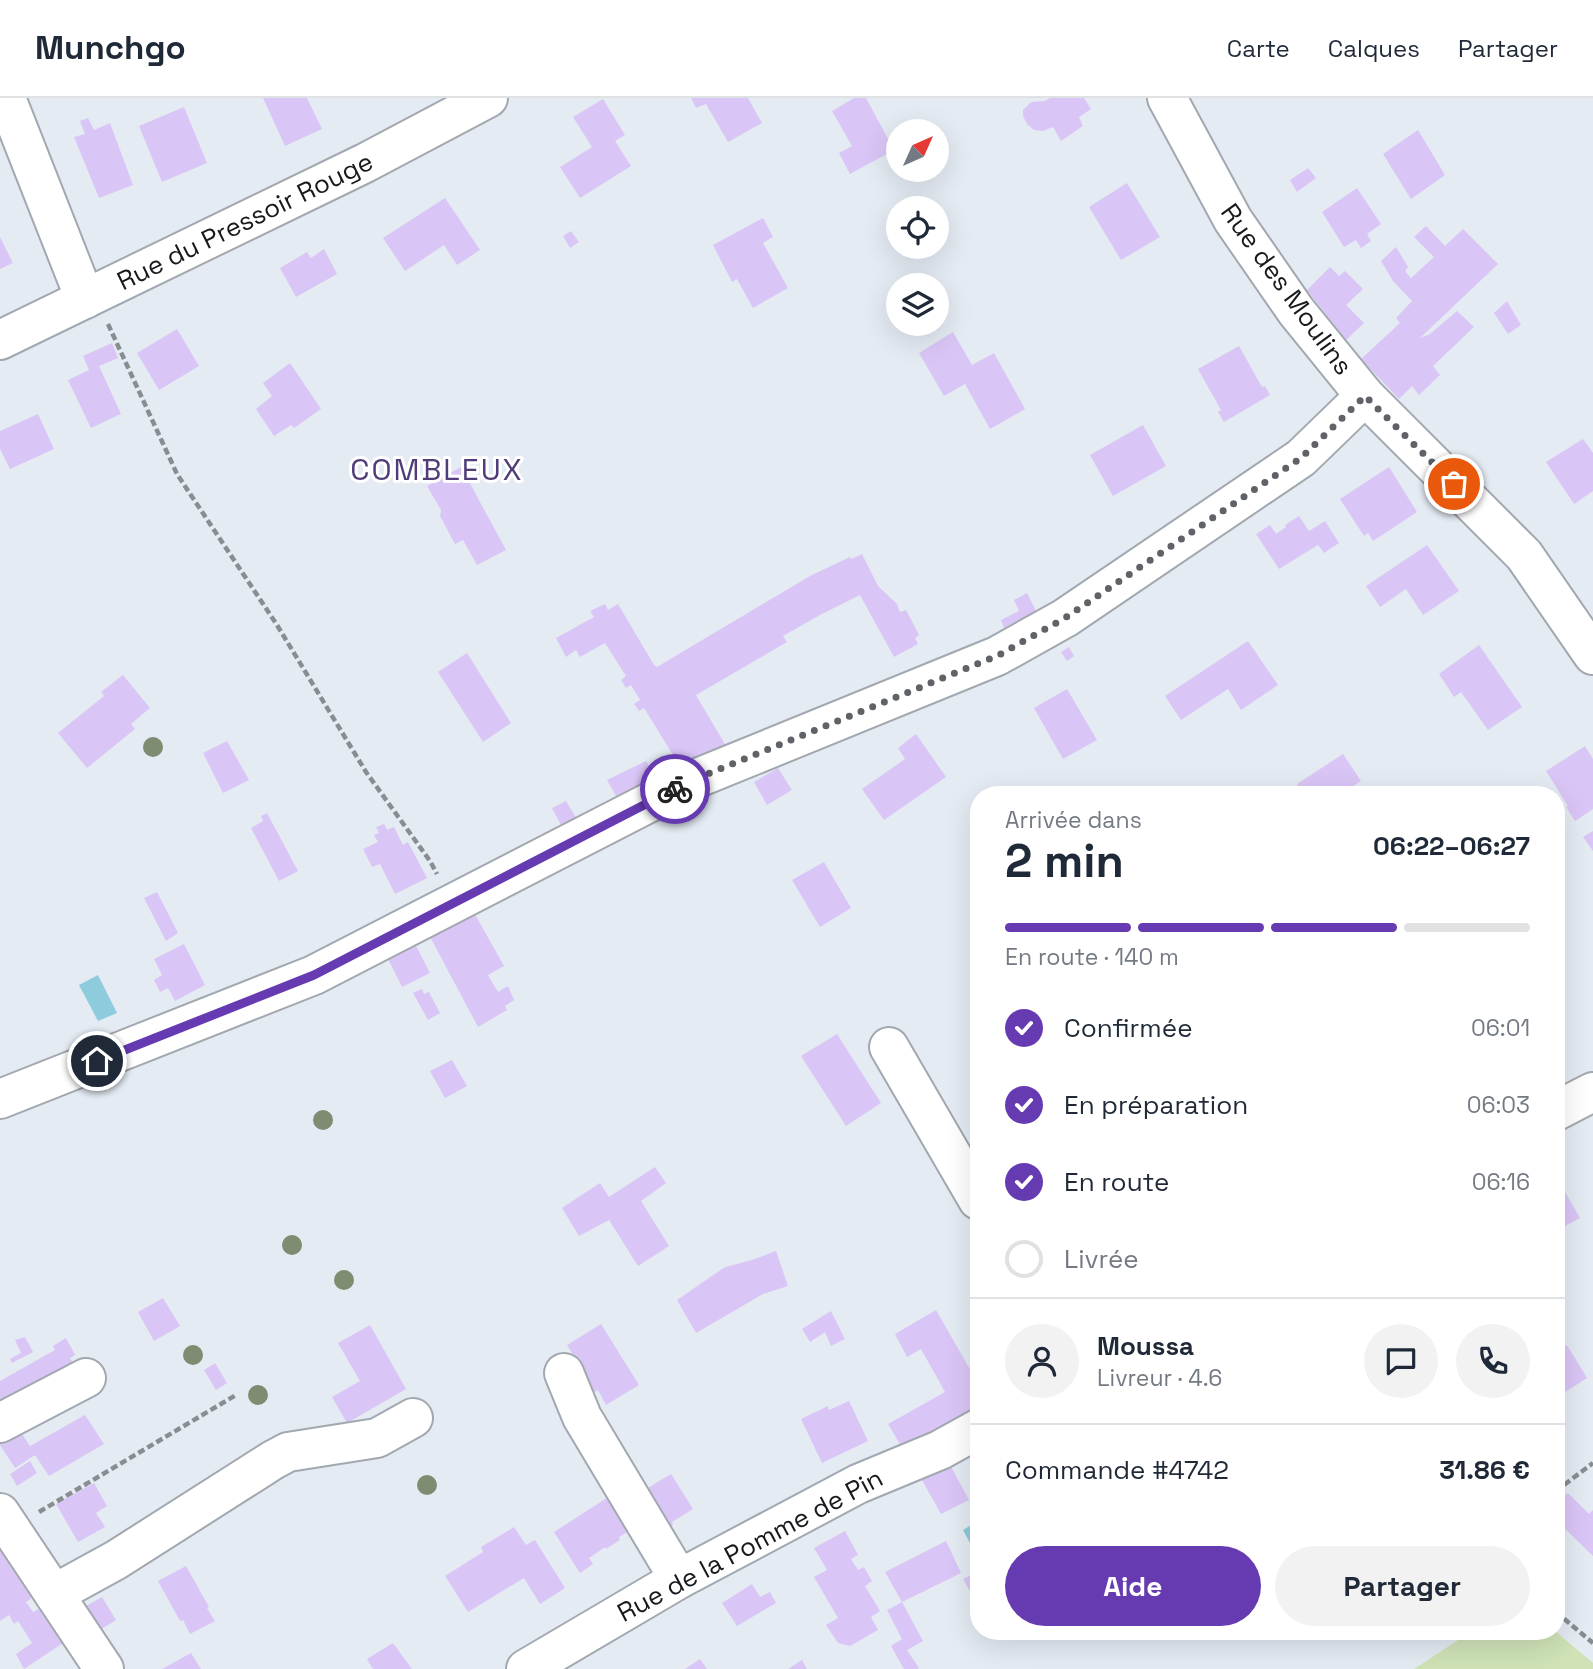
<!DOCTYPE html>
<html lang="fr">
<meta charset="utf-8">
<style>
:root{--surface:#fff;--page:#f2f2f3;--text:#1f2937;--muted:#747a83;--line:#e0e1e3;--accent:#663ab1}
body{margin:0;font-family:"Space Grotesk",sans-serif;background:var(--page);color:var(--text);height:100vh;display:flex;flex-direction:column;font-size:26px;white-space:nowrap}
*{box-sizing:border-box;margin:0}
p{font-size:23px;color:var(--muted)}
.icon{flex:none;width:38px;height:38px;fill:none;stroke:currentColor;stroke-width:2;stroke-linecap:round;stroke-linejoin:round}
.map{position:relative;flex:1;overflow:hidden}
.sheet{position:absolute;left:970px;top:688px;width:595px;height:854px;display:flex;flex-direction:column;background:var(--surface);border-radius:28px;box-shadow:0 7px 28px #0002}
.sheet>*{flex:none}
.needle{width:46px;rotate:45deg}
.fabs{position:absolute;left:886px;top:21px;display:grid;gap:14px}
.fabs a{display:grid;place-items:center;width:63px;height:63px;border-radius:50%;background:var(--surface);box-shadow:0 7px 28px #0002;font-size:35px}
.pin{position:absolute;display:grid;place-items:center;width:60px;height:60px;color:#fff;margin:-30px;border:4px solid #fff;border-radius:50%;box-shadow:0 2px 7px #0007}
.courier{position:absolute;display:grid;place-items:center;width:70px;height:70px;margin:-35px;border:5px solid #663ab1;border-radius:50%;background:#fff;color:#222;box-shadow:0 2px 9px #0007}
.summary em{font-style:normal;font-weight:700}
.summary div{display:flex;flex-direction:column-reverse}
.summary{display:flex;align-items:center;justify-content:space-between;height:119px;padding:0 35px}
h1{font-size:46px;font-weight:700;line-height:52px}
.bar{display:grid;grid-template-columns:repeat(4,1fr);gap:10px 7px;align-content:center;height:84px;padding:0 35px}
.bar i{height:9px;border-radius:5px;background:var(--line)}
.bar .selected{background:var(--accent)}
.bar p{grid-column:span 4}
.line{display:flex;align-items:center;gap:18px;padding:0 35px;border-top:2px solid var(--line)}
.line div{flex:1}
.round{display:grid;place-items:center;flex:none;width:74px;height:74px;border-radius:37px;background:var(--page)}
ol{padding:0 35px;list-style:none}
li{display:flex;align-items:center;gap:21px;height:77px}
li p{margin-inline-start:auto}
li .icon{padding:7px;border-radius:50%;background:var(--accent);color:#fff;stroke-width:4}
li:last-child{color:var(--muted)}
li i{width:38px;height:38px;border:4px solid var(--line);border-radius:50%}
.cta{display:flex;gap:14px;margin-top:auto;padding:14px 35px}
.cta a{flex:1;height:80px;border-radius:42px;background:var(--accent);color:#fff;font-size:28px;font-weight:700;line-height:80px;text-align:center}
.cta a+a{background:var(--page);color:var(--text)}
header{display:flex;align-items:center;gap:42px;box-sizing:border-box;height:98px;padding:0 35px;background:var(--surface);border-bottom:2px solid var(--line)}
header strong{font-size:33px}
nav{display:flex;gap:38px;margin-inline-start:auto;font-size:24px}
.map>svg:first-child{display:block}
.green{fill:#cfe3b7}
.water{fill:#8dcbdd}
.building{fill:#dac6f6}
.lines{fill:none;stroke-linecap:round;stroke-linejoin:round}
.minor-casing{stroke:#a2a8af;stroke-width:42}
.path{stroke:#888d92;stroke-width:4.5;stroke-dasharray:7 3.5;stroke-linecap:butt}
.minor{stroke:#fff;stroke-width:38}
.tree{fill:#7e8c72}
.done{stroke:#5f6267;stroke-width:7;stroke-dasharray:0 12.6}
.route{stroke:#663ab1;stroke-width:9}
.labels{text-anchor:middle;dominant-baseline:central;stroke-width:6;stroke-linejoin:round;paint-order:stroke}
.street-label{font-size:26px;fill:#17191c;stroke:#fff}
.quarter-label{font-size:30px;letter-spacing:2px;fill:#4f3c79;stroke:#fff}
</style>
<header>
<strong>Munchgo</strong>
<nav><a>Carte</a><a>Calques</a><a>Partager</a></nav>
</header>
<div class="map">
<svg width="1593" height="1571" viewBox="0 0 1593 1571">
<rect width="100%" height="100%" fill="#e4ebf3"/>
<!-- green -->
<polygon class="green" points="1472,1533 1555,1533 1593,1565 1593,1571 1414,1571"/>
<!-- water -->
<g class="water">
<polygon points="98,877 117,915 98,923 79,887"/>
<polygon points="978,1423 978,1460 963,1432"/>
</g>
<!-- building -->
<g class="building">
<polygon points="263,0 307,0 322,31 285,48"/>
<polygon points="691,0 748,0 762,25 728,44 706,6 696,10"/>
<polygon points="854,0 866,0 894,52 850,76 839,55 852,48 832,13"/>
<polygon points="1050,0 1084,0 1091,11 1079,19 1083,28 1061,43 1053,29 1043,33 1034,32 1027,26 1023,18 1023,12 1029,6 1032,4 1045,3"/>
<polygon points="603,1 625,37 615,43 631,68 580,100 560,69 592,49 573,19"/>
<polygon points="184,9 207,65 162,84 139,28"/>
<polygon points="88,20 94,32 110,25 133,87 99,100 74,39 85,36 80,23"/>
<polygon points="1418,32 1445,77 1411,101 1383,56"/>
<polygon points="1308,70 1316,80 1297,94 1290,82"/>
<polygon points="1127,85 1160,139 1121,162 1089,109"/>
<polygon points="1357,90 1381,126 1367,136 1371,143 1361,150 1356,142 1344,149 1322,114"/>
<polygon points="445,100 480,152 457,167 444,147 405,173 383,140"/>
<polygon points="763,120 773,139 763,145 788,190 753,210 737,181 732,184 713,147"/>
<polygon points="1426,128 1445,148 1463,131 1498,166 1420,240 1430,236 1457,213 1474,229 1433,268 1440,277 1419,297 1412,288 1399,301 1361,261 1400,225 1396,220 1412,203 1393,183 1381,163 1396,149 1408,169 1405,173 1411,180 1434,159 1414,139"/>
<polygon points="571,133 579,144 570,150 563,138"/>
<polygon points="0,139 13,165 0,171"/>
<polygon points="324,151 337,176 296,199 280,170 307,154 311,160"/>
<polygon points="1330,169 1339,178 1345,173 1363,191 1346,207 1364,225 1346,242 1307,192"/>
<polygon points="1507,203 1521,227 1508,236 1494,215"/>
<polygon points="177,231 199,268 159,292 137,255"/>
<polygon points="953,234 972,267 994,255 1025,311 990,331 965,286 944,298 919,255"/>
<polygon points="112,245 118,260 99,268 121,316 91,330 68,282 89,272 83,258"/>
<polygon points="1239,248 1262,289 1265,288 1270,297 1224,324 1218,314 1221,312 1198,271"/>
<polygon points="290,265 321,311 294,330 291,327 274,338 256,311 272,298 263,285"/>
<polygon points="38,316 54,351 10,371 0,351 0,333"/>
<polygon points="1143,327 1166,368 1113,398 1090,357"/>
<polygon points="1583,341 1593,355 1593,393 1574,406 1546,364"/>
<polygon points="461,369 506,452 477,467 463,442 455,446 440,418 441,412 427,388"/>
<polygon points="1389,369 1417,414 1373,443 1368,435 1364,438 1340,401"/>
<polygon points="1299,418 1309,433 1325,423 1339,445 1324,455 1318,447 1279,471 1256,436 1270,427 1276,436 1286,429 1285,427"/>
<polygon points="1427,447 1459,493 1423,517 1406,491 1380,509 1366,488"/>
<polygon points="862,456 878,488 897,506 900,514 906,512 919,537 915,540 918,546 894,559 860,497 820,517 783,538 787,544 696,597 726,648 681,670 644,610 639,613 634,606 640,602 631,587 626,590 621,582 626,578 605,545 580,559 576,552 566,559 556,540 594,519 590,513 605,506 608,512 618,506 654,567 657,569 810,478 850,459 851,461"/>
<polygon points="1027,495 1036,513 1004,530 1001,522 1019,513 1014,502"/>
<polygon points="1248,543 1278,587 1241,612 1228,591 1181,622 1165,598"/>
<polygon points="1479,547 1522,609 1488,632 1461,594 1454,599 1439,576"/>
<polygon points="1069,549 1074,558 1067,563 1061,554"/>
<polygon points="467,555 511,625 483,644 438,574"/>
<polygon points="123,577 150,610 131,626 135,631 87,670 58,635 104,598 101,594"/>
<polygon points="1067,591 1097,642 1063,661 1034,610"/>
<polygon points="916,636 946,679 884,722 862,691 905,661 898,650"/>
<polygon points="227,643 249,682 223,695 203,655"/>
<polygon points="1585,648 1593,661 1593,711 1575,723 1566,709 1568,708 1546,673"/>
<polygon points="1343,656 1361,683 1341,696 1304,696 1297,686"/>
<polygon points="646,663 658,683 619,703 607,682"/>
<polygon points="778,670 792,692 767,707 754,684"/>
<polygon points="566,703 578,723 563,731 552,710"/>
<polygon points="267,715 298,773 279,783 251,730 263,723 261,718"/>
<polygon points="384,726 387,732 394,729 403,747 408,744 427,780 395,796 380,766 372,769 363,751 378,744 374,737 379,735 376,729"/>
<polygon points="1593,733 1593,753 1583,739"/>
<polygon points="824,764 851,810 820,829 792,782"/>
<polygon points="157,794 178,835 166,843 144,800"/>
<polygon points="472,811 504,868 488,877 498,894 508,888 514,902 505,908 507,912 478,929 428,835"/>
<polygon points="413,842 430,875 402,889 386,857"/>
<polygon points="184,846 205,887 175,903 168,890 160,894 154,882 162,877 154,861"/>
<polygon points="422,891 424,896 429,894 440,915 428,922 413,895"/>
<polygon points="837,936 881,1005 846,1028 801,958"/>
<polygon points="452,962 467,988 445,1000 430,973"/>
<polygon points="655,1069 666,1085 641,1103 669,1148 638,1168 609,1122 579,1138 562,1110 600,1085 609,1099"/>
<polygon points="1560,1085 1580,1120 1556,1133 1556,1087"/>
<polygon points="776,1153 788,1188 763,1196 696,1235 677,1202 725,1169 752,1162"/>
<polygon points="163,1200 180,1228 154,1243 138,1214"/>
<polygon points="936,1212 972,1275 978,1271 978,1314 904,1353 888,1326 945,1294 921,1251 907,1259 895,1236"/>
<polygon points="831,1213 845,1241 831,1248 825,1234 810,1244 802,1231"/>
<polygon points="601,1226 639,1287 606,1307 598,1292 591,1296 582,1271 567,1247"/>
<polygon points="370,1227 406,1291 347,1325 332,1299 360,1283 338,1245"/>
<polygon points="25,1239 33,1254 12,1265 10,1261 21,1255 15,1242"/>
<polygon points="66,1240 75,1257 70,1260 77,1271 6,1311 0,1301 0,1283 55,1252 53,1248"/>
<polygon points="1567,1247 1587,1280 1556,1300 1556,1255"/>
<polygon points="215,1265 227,1285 216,1292 204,1272"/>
<polygon points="849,1303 868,1343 822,1365 801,1321 828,1308 829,1312"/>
<polygon points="85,1317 104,1346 49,1378 35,1357 15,1370 0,1347 0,1329 13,1322 30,1348"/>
<polygon points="947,1361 969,1402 941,1416 918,1375"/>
<polygon points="30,1363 37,1375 17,1388 10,1376"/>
<polygon points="671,1376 693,1411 672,1424 673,1427 660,1435 636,1397"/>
<polygon points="94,1385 107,1408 96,1415 105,1429 78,1444 56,1406"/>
<polygon points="1568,1395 1589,1416 1593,1412 1593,1458 1556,1422 1556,1404"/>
<polygon points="613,1396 634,1430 619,1439 620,1442 606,1451 605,1449 589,1460 593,1466 580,1475 554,1434"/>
<polygon points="514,1429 526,1447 535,1442 565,1490 540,1506 524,1480 468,1514 445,1478 483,1454 481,1449"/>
<polygon points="845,1433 858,1457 851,1461 858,1472 864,1469 872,1483 865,1488 880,1513 871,1519 878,1532 850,1548 838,1545 826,1527 838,1520 814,1479 827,1472 814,1450"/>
<polygon points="946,1443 961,1475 902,1504 885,1474"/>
<polygon points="0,1449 33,1499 26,1504 33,1514 40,1510 63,1545 24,1571 16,1556 32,1545 18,1523 14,1526 9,1517 0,1523"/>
<polygon points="186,1468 209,1509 207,1510 215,1523 190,1536 183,1522 180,1523 158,1483"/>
<polygon points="974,1476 978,1484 978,1507 963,1481"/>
<polygon points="752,1486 760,1499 770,1494 776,1505 737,1528 722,1505"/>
<polygon points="102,1499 116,1522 92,1537 79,1512"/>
<polygon points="902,1504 923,1543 907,1552 919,1570 917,1571 904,1571 891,1548 902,1541 887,1512"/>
<polygon points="393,1545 412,1571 373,1571 367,1561"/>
<polygon points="191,1555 201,1571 162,1571"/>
<polygon points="700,1561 707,1571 685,1571"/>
<polygon points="802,1562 807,1571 788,1571"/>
</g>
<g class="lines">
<!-- minor casing -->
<g class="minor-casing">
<g id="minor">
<polyline points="6,0 85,201"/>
<polyline points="1167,0 1233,122 1296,213 1365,298 1524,457 1593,557"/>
<polyline points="0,242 365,65 488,0"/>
<polyline points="889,949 978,1102"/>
<polyline points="0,1001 314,877 695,681 997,558 1065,520 1301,360 1365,298"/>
<polyline points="1556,1013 1593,994"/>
<polyline points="564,1275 582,1319 679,1481"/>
<polyline points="0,1325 86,1280"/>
<polyline points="0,1415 104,1571"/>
<polyline points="54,1496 116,1462 273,1362 288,1354 377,1340 413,1320"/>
<polyline points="526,1571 679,1481 858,1386 940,1352 978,1331"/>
</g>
</g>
<!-- path -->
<g class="path">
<polyline points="108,226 177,376 277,527 366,674 430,763 437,776"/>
<polyline points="1556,1393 1593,1365"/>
<polyline points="39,1414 236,1297"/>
<polyline points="1556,1514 1593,1545"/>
</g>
<!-- minor -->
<use href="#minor" class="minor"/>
</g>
<!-- trees -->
<g class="tree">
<circle cx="153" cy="649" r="10"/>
<circle cx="323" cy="1022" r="10"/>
<circle cx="292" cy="1147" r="10"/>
<circle cx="344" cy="1182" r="10"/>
<circle cx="193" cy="1257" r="10"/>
<circle cx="258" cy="1297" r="10"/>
<circle cx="427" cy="1387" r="10"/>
</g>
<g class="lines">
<!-- done -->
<polyline class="done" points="675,691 695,681 997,558 1065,520 1301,360 1365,298 1454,386"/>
<!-- route -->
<polyline class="route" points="97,963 314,877 675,691"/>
</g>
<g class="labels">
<!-- street labels -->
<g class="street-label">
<text transform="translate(245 123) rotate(-26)">Rue du Pressoir Rouge</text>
<text transform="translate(1287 191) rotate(54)">Rue des Moulins</text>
<text transform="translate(750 1447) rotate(-28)">Rue de la Pomme de Pin</text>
</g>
<!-- quarter labels -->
<g class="quarter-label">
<text x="437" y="371">COMBLEUX</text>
</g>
</g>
</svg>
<div class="fabs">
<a><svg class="needle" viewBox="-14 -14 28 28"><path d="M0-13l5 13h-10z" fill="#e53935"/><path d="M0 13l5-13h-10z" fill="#747a83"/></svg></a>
<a><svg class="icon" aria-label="locate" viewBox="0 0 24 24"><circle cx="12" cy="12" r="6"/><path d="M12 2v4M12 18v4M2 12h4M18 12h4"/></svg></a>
<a><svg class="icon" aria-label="layers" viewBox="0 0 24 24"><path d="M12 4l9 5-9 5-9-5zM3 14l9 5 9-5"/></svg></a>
</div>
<div class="pin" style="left:1454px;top:386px;background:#ea580c"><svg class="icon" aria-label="bag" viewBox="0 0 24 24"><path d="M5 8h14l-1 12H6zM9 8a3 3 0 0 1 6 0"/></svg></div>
<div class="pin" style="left:97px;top:963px;background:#1f2937"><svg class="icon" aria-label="home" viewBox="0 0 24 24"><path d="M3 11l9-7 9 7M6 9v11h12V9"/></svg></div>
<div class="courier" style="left:675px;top:691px"><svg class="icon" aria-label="bike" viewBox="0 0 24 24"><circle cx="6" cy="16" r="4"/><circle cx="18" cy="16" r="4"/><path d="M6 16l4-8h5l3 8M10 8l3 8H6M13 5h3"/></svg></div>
<section class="sheet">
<div class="summary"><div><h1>2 min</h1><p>Arrivée dans</p></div><em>06:22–06:27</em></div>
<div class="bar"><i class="selected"></i><i class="selected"></i><i class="selected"></i><i></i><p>En route · 140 m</p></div>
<ol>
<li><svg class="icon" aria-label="check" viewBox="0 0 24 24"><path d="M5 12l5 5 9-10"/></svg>Confirmée<p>06:01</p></li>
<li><svg class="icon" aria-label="check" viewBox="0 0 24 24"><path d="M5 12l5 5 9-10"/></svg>En préparation<p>06:03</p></li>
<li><svg class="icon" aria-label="check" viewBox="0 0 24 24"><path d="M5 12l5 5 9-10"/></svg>En route<p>06:16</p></li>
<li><i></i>Livrée</li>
</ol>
<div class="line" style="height:126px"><a class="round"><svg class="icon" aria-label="person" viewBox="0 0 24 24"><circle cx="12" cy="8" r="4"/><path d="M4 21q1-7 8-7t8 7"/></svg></a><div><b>Moussa</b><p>Livreur · 4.6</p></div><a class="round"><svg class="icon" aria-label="chat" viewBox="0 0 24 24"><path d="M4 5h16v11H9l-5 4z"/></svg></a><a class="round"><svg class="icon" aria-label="phone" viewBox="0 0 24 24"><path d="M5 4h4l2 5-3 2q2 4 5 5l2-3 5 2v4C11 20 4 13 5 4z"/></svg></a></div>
<div class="line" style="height:91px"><div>Commande #4742</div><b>31.86 €</b></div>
<div class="cta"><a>Aide</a><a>Partager</a></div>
</section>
</div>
